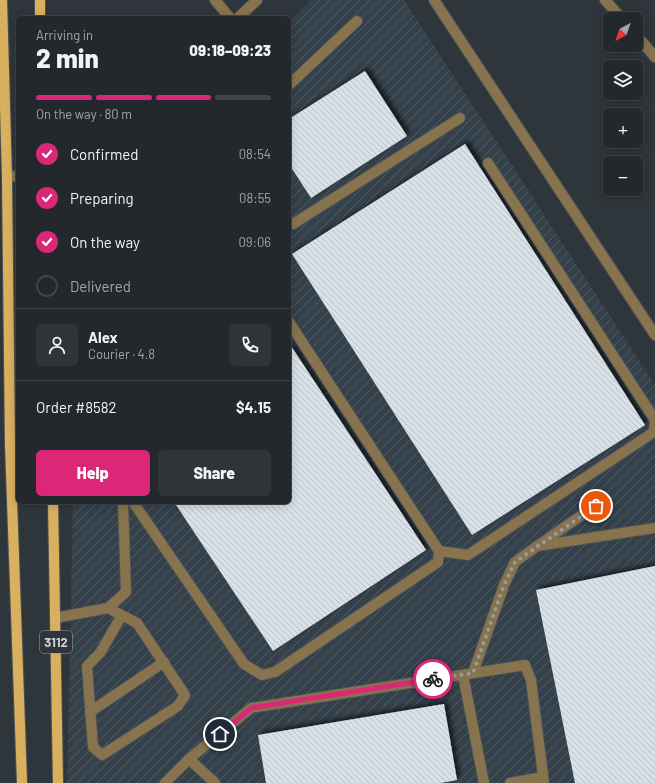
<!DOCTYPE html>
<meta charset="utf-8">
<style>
:root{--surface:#23282c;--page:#2f3438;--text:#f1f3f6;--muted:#a3a6a9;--line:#404448;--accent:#db2777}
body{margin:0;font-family:Barlow,sans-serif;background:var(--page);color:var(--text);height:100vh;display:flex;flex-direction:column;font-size:15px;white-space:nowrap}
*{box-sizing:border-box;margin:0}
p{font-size:13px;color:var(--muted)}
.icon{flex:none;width:22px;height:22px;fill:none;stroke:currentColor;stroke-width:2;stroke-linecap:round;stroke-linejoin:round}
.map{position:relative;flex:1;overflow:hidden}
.details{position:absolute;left:16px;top:16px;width:275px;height:488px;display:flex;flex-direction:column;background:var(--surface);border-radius:6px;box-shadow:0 2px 10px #0003,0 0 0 1px var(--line)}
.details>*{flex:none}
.needle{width:26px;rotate:220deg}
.fabs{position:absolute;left:603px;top:12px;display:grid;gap:8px}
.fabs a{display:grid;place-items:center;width:40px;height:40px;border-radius:6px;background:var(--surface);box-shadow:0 2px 10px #0003,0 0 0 1px var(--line);font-size:20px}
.pin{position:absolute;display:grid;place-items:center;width:34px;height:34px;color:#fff;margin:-17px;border:2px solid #fff;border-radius:50%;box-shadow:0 1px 4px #0007}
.courier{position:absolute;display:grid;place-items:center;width:40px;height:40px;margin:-20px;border:3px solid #db2777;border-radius:50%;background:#fff;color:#222;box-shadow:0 1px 5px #0007}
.overview em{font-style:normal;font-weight:800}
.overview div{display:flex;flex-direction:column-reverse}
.overview{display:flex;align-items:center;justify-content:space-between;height:68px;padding:0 20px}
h1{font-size:26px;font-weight:800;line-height:30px}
.bar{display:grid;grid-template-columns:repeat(4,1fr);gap:6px 4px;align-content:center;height:48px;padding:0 20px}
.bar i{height:5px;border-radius:3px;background:var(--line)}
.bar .active{background:var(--accent)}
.bar p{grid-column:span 4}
.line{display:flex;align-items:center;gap:10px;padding:0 20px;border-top:1px solid var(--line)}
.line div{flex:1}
.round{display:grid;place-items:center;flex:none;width:42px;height:42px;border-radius:6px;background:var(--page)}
ol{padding:0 20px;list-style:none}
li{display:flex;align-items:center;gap:12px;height:44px}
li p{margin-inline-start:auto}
li .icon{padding:4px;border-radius:50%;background:var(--accent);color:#fff;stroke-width:4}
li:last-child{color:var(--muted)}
li i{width:22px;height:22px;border:2px solid var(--line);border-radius:50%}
.primary-button{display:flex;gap:8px;margin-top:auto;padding:8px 20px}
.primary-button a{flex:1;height:46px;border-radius:6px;background:var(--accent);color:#fff;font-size:16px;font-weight:800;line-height:46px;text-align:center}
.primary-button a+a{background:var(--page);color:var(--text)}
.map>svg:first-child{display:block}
.industrial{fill:url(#industrial-furrows)}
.building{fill:url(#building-back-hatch);filter:url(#shadow)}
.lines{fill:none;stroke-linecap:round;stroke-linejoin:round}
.minor-casing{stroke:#4c5257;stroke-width:12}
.major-casing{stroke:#4c5257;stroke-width:12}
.minor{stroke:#87734e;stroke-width:10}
.major{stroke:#d9b05f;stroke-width:10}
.done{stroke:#979ca0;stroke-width:4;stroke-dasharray:0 7.2}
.route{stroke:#db2777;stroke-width:5}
.labels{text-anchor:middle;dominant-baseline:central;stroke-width:4;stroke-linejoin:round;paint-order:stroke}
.shield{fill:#2f363b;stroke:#9fa4a8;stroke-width:1}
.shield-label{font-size:13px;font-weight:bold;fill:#cfd3d7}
</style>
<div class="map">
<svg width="655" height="783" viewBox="0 0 655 783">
<defs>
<pattern id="industrial-furrows" width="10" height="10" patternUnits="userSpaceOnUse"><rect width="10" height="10" fill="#34404a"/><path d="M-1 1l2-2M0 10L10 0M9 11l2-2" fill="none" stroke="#505b63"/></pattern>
<pattern id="building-back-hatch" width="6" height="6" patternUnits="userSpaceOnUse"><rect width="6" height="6" fill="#d9e1e8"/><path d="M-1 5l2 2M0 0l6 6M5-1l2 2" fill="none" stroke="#bac1c6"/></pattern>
<filter id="shadow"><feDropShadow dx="3.5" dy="-3.5" stdDeviation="2" flood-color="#0009"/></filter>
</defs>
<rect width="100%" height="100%" fill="#2f363b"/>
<!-- industrial -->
<polygon class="industrial" points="311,0 404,0 655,385 655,783 67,783 73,502 289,502 289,22"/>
<!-- building -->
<g class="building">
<polygon points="365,71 407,136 311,198 289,164 289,119"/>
<polygon points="465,144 645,425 472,535 292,254"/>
<polygon points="289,343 426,550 273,651 174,502 289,502"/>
<polygon points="655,566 655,783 575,783 536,590"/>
<polygon points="444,704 457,780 441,783 266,783 258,735"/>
</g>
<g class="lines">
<!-- minor casing -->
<g class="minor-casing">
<g id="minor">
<polyline points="215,0 230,18"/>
<polyline points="434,0 655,335"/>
<polyline points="605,0 622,19"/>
<polyline points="238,18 257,0"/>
<polyline points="636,35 655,57"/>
<polyline points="289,85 357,21"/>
<polyline points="7,177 18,176"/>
<polyline points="293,224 460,118"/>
<polyline points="133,502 244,664 262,675 275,672 438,562 439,551 289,322"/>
<polyline points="540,544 595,506"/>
<polyline points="439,551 468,555 654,432 655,420 488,163"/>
<polyline points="108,608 137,623 185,695 178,706 102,755 93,747 87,666 100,653 122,615"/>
<polyline points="55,618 108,608 126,592 123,502"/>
<polyline points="473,673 504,585 515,562 537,546 655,528"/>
<polyline points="463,675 484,783"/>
<polyline points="90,712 164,662"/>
<polyline points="189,759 215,783"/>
<polyline points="165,783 189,759 251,708 525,665 531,680 544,783"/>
<polyline points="510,783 543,777"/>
</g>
</g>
<!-- major casing -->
<g class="major-casing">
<g id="major">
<polyline points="2,0 7,177 10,444 22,783"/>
<polyline points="40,0 40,18"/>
<polyline points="53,502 58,783"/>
</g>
</g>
<!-- minor -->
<use href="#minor" class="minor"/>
<!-- major -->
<use href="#major" class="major"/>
</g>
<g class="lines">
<!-- done -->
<polyline class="done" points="433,679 473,673 504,585 515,562 596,506"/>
<!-- route -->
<polyline class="route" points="220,734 251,708 433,679"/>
</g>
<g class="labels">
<!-- shield labels -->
<rect class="shield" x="40" y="631" width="32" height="22" rx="3"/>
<g class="shield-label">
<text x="56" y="642">3112</text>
</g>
</g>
</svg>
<div class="fabs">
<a><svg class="needle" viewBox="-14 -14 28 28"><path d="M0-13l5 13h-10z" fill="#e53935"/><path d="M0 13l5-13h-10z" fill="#a3a6a9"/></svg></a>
<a><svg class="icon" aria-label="layers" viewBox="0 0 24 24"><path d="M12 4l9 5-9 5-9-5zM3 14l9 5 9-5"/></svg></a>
<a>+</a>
<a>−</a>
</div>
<div class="pin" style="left:596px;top:506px;background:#ea580c"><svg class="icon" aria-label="bag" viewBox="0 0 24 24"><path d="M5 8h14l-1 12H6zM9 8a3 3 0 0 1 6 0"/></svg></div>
<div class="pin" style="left:220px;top:734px;background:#1f2937"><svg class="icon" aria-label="home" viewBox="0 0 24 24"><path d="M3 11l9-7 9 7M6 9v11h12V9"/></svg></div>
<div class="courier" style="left:433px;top:679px"><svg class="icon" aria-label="bike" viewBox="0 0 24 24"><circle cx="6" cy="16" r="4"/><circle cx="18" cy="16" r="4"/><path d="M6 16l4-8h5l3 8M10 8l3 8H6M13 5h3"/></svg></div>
<section class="details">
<div class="overview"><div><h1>2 min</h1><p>Arriving in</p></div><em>09:18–09:23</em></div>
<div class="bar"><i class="active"></i><i class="active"></i><i class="active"></i><i></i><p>On the way · 80 m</p></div>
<ol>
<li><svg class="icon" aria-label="check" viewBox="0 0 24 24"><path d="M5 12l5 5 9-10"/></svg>Confirmed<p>08:54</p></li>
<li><svg class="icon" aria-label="check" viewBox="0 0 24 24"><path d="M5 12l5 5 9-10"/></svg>Preparing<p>08:55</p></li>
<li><svg class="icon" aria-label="check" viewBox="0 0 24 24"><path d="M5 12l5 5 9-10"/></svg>On the way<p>09:06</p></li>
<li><i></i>Delivered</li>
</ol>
<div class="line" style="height:72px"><a class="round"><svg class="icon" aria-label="person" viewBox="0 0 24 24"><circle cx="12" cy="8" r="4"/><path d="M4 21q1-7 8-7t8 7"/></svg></a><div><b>Alex</b><p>Courier · 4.8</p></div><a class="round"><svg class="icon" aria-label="phone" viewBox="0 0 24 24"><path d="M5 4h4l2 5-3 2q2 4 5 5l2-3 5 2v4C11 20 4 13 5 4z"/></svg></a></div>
<div class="line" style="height:52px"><div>Order #8582</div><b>$4.15</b></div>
<div class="primary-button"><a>Help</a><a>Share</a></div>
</section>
</div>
